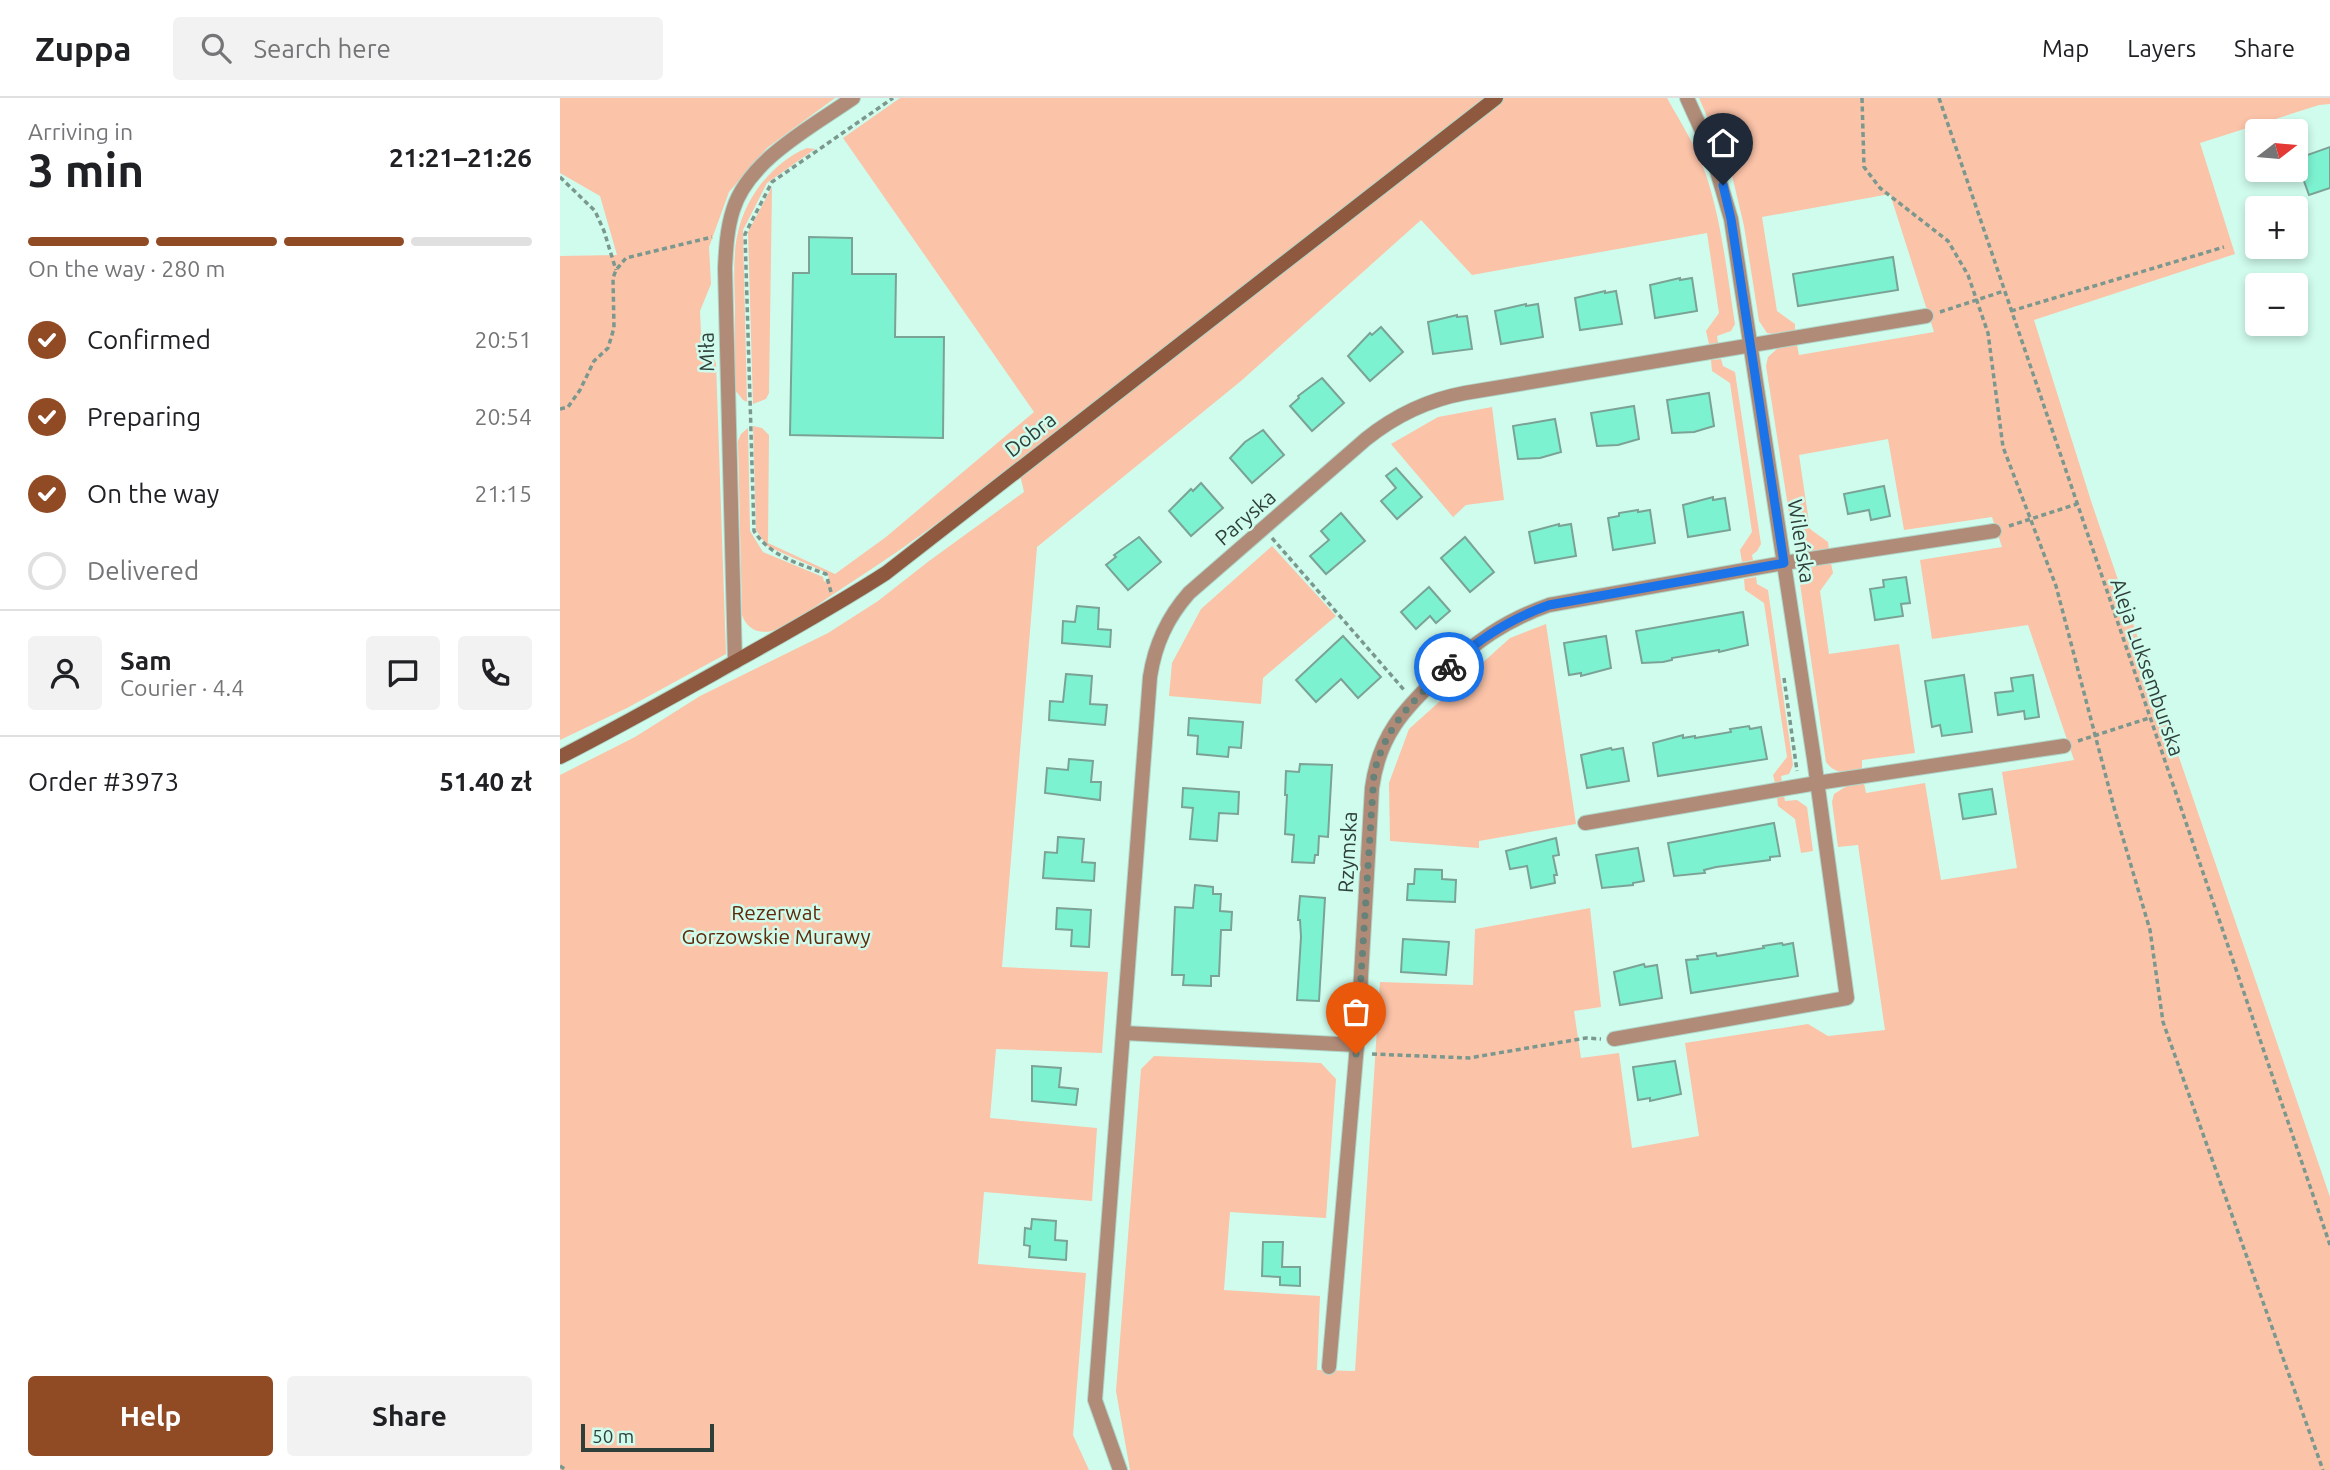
<!DOCTYPE html>
<meta charset="utf-8">
<style>
:root{--surface:#fff;--page:#f2f2f2;--text:#202124;--muted:#757577;--line:#e0e0e0;--accent:#914b24}
body{margin:0;font-family:Ubuntu,sans-serif;background:var(--page);color:var(--text);height:100vh;display:flex;flex-direction:column;font-size:26px;white-space:nowrap}
*{box-sizing:border-box;margin:0}
p{font-size:23px;color:var(--muted)}
.icon{flex:none;width:38px;height:38px;fill:none;stroke:currentColor;stroke-width:2;stroke-linecap:round;stroke-linejoin:round}
.map{position:relative;flex:1;overflow:hidden}
.panel{display:flex;flex-direction:column;background:var(--surface);width:560px}
.panel>*{flex:none}
.needle{width:46px;rotate:74deg}
.fabs{position:absolute;left:1685px;top:21px;display:grid;gap:14px}
.fabs a{display:grid;place-items:center;width:63px;height:63px;border-radius:7px;background:var(--surface);box-shadow:0 4px 10px #0003;font-size:35px}
.scale{position:absolute;left:21px;bottom:18px;width:133px;box-sizing:border-box;padding-left:7px;border:4px solid #2f403a;border-top:0;font-size:19px;line-height:24px;white-space:nowrap;color:#2f403a;-webkit-text-stroke:5px #d0fced;paint-order:stroke}
.pin{position:absolute;display:grid;place-items:center;width:60px;height:60px;color:#fff;margin:-72px -30px;border-radius:50% 50% 50% 0;rotate:-45deg;box-shadow:0 0 7px #0007}
.pin .icon{rotate:45deg}
.courier{position:absolute;display:grid;place-items:center;width:70px;height:70px;margin:-35px;border:5px solid #1a73e8;border-radius:50%;background:#fff;color:#222;box-shadow:0 2px 9px #0007}
.overview em{font-style:normal;font-weight:600}
.overview div{display:flex;flex-direction:column-reverse}
.overview{display:flex;align-items:center;justify-content:space-between;height:119px;padding:0 28px}
h1{font-size:46px;font-weight:600;line-height:52px}
.bar{display:grid;grid-template-columns:repeat(4,1fr);gap:10px 7px;align-content:center;height:84px;padding:0 28px}
.bar i{height:9px;border-radius:5px;background:var(--line)}
.bar .on{background:var(--accent)}
.bar p{grid-column:span 4}
.line{display:flex;align-items:center;gap:18px;padding:0 28px;border-top:2px solid var(--line)}
.line div{flex:1}
.round{display:grid;place-items:center;flex:none;width:74px;height:74px;border-radius:7px;background:var(--page)}
ol{padding:0 28px;list-style:none}
li{display:flex;align-items:center;gap:21px;height:77px}
li p{margin-inline-start:auto}
li .icon{padding:7px;border-radius:50%;background:var(--accent);color:#fff;stroke-width:4}
li:last-child{color:var(--muted)}
li i{width:38px;height:38px;border:4px solid var(--line);border-radius:50%}
.action{display:flex;gap:14px;margin-top:auto;padding:14px 28px}
.action a{flex:1;height:80px;border-radius:7px;background:var(--accent);color:#fff;font-size:28px;font-weight:600;line-height:80px;text-align:center}
.action a+a{background:var(--page);color:var(--text)}
header{display:flex;align-items:center;gap:42px;box-sizing:border-box;height:98px;padding:0 35px;background:var(--surface);border-bottom:2px solid var(--line)}
header strong{font-size:33px}
nav{display:flex;gap:38px;margin-inline-start:auto;font-size:24px}
.search{width:490px;height:63px;background:var(--page);display:flex;align-items:center;gap:18px;box-sizing:border-box;padding:0 24px;border-radius:7px;color:var(--muted);font-size:26px}
main{display:flex;flex:1;min-height:0}
.map>svg:first-child{display:block}
.green{fill:#fbc3a8}
.building{fill:#7df2d1;stroke:#7aa396;stroke-width:2}
.lines{fill:none;stroke-linecap:round;stroke-linejoin:round}
.street-casing{stroke:#b0d6c9;stroke-width:16}
.secondary-casing{stroke:#b0d6c9;stroke-width:16}
.path{stroke:#7b988e;stroke-width:3.5;stroke-dasharray:5 3.5;stroke-linecap:butt}
.street{stroke:#b08b78;stroke-width:14}
.secondary{stroke:#8e593f;stroke-width:14}
.done{stroke:#678279;stroke-width:7;stroke-dasharray:0 12.6}
.route{stroke:#1a73e8;stroke-width:9}
.labels{text-anchor:middle;dominant-baseline:central;stroke-width:5;stroke-linejoin:round;paint-order:stroke}
.street-label{font-size:21px;fill:#2f403a;stroke:#d0fced}
.park-label{font-size:21px;fill:#5f2a09;stroke:#d0fced}
</style>
<header>
<strong>Zuppa</strong>
<div class="search"><svg class="icon" aria-label="search" viewBox="0 0 24 24"><circle cx="10" cy="10" r="6"/><path d="M15 15l6 6"/></svg>Search here</div>
<nav><a>Map</a><a>Layers</a><a>Share</a></nav>
</header>
<main>
<section class="panel">
<div class="overview"><div><h1>3 min</h1><p>Arriving in</p></div><em>21:21–21:26</em></div>
<div class="bar"><i class="on"></i><i class="on"></i><i class="on"></i><i></i><p>On the way · 280 m</p></div>
<ol>
<li><svg class="icon" aria-label="check" viewBox="0 0 24 24"><path d="M5 12l5 5 9-10"/></svg>Confirmed<p>20:51</p></li>
<li><svg class="icon" aria-label="check" viewBox="0 0 24 24"><path d="M5 12l5 5 9-10"/></svg>Preparing<p>20:54</p></li>
<li><svg class="icon" aria-label="check" viewBox="0 0 24 24"><path d="M5 12l5 5 9-10"/></svg>On the way<p>21:15</p></li>
<li><i></i>Delivered</li>
</ol>
<div class="line" style="height:126px"><a class="round"><svg class="icon" aria-label="person" viewBox="0 0 24 24"><circle cx="12" cy="8" r="4"/><path d="M4 21q1-7 8-7t8 7"/></svg></a><div><b>Sam</b><p>Courier · 4.4</p></div><a class="round"><svg class="icon" aria-label="chat" viewBox="0 0 24 24"><path d="M4 5h16v11H9l-5 4z"/></svg></a><a class="round"><svg class="icon" aria-label="phone" viewBox="0 0 24 24"><path d="M5 4h4l2 5-3 2q2 4 5 5l2-3 5 2v4C11 20 4 13 5 4z"/></svg></a></div>
<div class="line" style="height:91px"><div>Order #3973</div><b>51.40 zł</b></div>
<div class="action"><a>Help</a><a>Share</a></div>
</section>
<div class="map">
<svg width="1770" height="1372" viewBox="0 0 1770 1372">
<rect width="100%" height="100%" fill="#d0fced"/>
<!-- green -->
<g class="green">
<polygon points="0,0 275,0 207,50 169,94 149,149 151,186 140,213 141,235 156,265 166,556 67,610 0,642 0,158 57,157 40,98 0,75"/>
<path d="M340,0H1107C1121,25 1137,50 1146,77C1162,125 1167,176 1175,226L1171,233L1157,238L1158,245L1149,246L1146,233L1159,215L1147,135L912,177L861,122L681,283L477,449L442,869L548,874L542,955L436,951L430,1020L537,1030L532,1103L424,1094L418,1166L526,1175L513,1337L529,1372H0V677L75,639L140,598L268,535L318,503L369,463L464,394L457,364C398,412 336,456 272,497C254,509 233,527 212,533C198,536 187,531 182,517L178,343L181,336L188,330L190,433L203,454L263,479L264,484L269,480L267,475L207,448L196,432L193,328L202,330L209,337L208,445L275,476L326,439L474,314L283,40Z"/>
<path d="M1139,0H1770V6L1759,7L1640,45L1675,156L1474,222L1532,406L1770,1099V1372H570L556,1293L581,971L594,958L761,965L776,981L766,1120L670,1114L664,1192L760,1198L757,1272L795,1273L820,884L913,887L915,831L1030,810L1041,909L1014,913L1021,960L1059,955L1072,1050L1139,1038L1125,945L1248,926L1268,938L1325,932L1298,747L1278,749L1272,704L1274,696L1290,686L1304,685L1306,695L1365,685L1381,782L1457,770L1442,674L1514,662L1468,527L1372,541L1360,462L1442,449L1432,419L1344,432L1328,341L1239,357L1250,431L1268,444L1269,452C1255,454 1245,457 1234,447L1206,268L1208,259L1218,250L1237,247L1239,257L1374,234L1330,96L1202,119L1217,213L1235,226V234L1213,236L1207,235L1199,223L1184,128L1171,73Z"/>
<path d="M247,50L255,51L207,85L183,132L187,304L183,302L175,292C175,265 175,238 175,210C174,162 170,127 201,86C213,71 229,57 247,50Z"/>
<polygon points="212,89 209,295 206,301 193,306 188,134"/>
<polygon points="1161,261 1163,268 1175,274 1201,446 1197,453 1192,457 1193,462 1182,464 1180,452 1192,434 1170,285 1152,273 1151,262"/>
<polygon points="932,309 944,402 906,407 893,419 831,346 878,319"/>
<polygon points="712,448 776,518 703,580 701,606 609,598 612,565 641,511"/>
<path d="M1271,465L1273,475L1260,493L1269,556L1339,546L1355,655L1302,662V671C1288,674 1276,678 1266,664L1240,486L1244,472L1250,469Z"/>
<polygon points="1196,479 1197,486 1208,492 1233,667 1229,676 1221,678 1222,684 1215,685 1213,677 1227,659 1204,505 1185,492 1184,481"/>
<polygon points="986,526 1016,726 919,743 919,750 830,743 829,685 849,631 950,540"/>
<polygon points="1224,698 1225,703 1237,702 1247,709 1253,753 1241,755 1235,721 1218,708 1217,699"/>
</g>
<!-- building -->
<g class="building">
<polygon points="1770,49 1770,90 1749,97 1736,61"/>
<polygon points="249,139 292,140 292,176 336,176 335,239 384,239 383,340 230,337 233,175 249,175"/>
<polygon points="1333,159 1338,192 1238,208 1233,176"/>
<polygon points="1120,180 1120,182 1132,180 1137,213 1095,220 1090,187"/>
<polygon points="1045,193 1045,195 1056,193 1062,226 1020,232 1015,200"/>
<polygon points="966,206 966,208 978,206 983,239 941,246 935,213"/>
<polygon points="897,217 897,219 907,218 912,251 873,256 868,224"/>
<polygon points="821,229 843,254 810,283 788,258 810,235 812,237"/>
<polygon points="762,280 784,305 752,333 730,308 739,300 738,298"/>
<polygon points="1149,295 1154,328 1134,334 1112,335 1107,302"/>
<polygon points="1074,308 1079,341 1058,347 1037,348 1031,315"/>
<polygon points="995,321 1001,354 980,360 958,361 953,328"/>
<polygon points="703,332 724,357 692,385 670,360 685,344"/>
<polygon points="836,370 862,399 837,421 821,403 836,390 826,378"/>
<polygon points="641,385 663,410 631,438 609,413 631,391 633,393"/>
<polygon points="1324,388 1330,418 1311,422 1309,412 1288,416 1284,396"/>
<polygon points="1153,399 1153,402 1165,400 1170,432 1128,439 1123,407"/>
<polygon points="1078,412 1078,414 1090,412 1095,445 1053,452 1048,420 1059,418 1059,415"/>
<polygon points="781,415 805,443 766,476 750,458 769,442 761,433"/>
<polygon points="999,426 999,428 1011,426 1016,458 975,465 969,434"/>
<polygon points="579,439 601,464 568,492 546,467 556,459 554,457"/>
<polygon points="905,439 934,474 910,494 881,460"/>
<polygon points="1346,479 1350,505 1341,506 1343,518 1315,522 1310,491 1324,489 1323,482"/>
<polygon points="869,489 890,513 876,525 870,518 856,531 841,514"/>
<polygon points="517,508 539,510 538,531 551,532 550,549 502,545 503,523 515,524"/>
<polygon points="1183,514 1188,547 1159,554 1159,552 1112,560 1112,562 1103,564 1082,565 1076,533"/>
<polygon points="783,538 821,579 798,600 781,581 756,604 736,582"/>
<polygon points="1046,538 1051,570 1021,578 1021,575 1009,577 1004,545"/>
<polygon points="506,576 532,578 530,606 547,607 545,627 489,622 490,603 503,604"/>
<polygon points="1404,577 1412,634 1382,638 1380,627 1372,629 1365,583"/>
<polygon points="1473,577 1479,619 1465,621 1464,613 1438,617 1435,595 1453,593 1451,580"/>
<polygon points="629,620 683,624 681,650 669,649 668,659 637,656 638,638 628,637"/>
<polygon points="1189,628 1190,631 1201,629 1207,661 1098,678 1093,645 1123,637 1123,640 1135,638 1135,640 1171,634 1170,631"/>
<polygon points="1051,650 1052,652 1063,650 1069,683 1027,690 1021,657"/>
<polygon points="509,661 533,663 531,684 541,684 540,702 485,695 487,670 508,672"/>
<polygon points="740,666 772,667 768,739 759,738 758,757 755,757 754,765 732,764 734,737 725,736 727,697 725,697 726,673 739,674"/>
<polygon points="623,690 679,694 678,716 659,715 657,743 630,741 633,710 622,709"/>
<polygon points="1432,691 1436,716 1403,721 1399,696"/>
<polygon points="1214,725 1220,758 1210,759 1210,762 1156,769 1144,772 1145,775 1114,778 1108,745"/>
<polygon points="498,739 524,741 522,764 535,765 534,783 483,780 485,754 497,755"/>
<polygon points="996,740 999,757 993,758 997,777 994,777 995,785 971,790 967,768 950,771 946,753"/>
<polygon points="1078,750 1084,783 1073,785 1073,787 1042,790 1036,757"/>
<polygon points="855,771 882,772 882,781 896,782 895,804 847,802 848,786 854,786"/>
<polygon points="635,787 653,789 653,796 661,796 660,813 672,814 671,832 661,832 659,878 651,878 651,888 623,887 624,877 612,877 615,809 633,810"/>
<polygon points="740,798 765,800 759,903 737,902 741,839 740,822 738,822"/>
<polygon points="497,810 531,812 529,849 511,848 512,832 496,831"/>
<polygon points="843,841 889,844 886,877 841,874"/>
<polygon points="1222,845 1223,847 1233,845 1238,878 1131,895 1126,862 1138,861 1137,858 1156,855 1157,858 1204,850 1203,848"/>
<polygon points="1084,866 1085,869 1097,867 1102,900 1060,907 1054,874"/>
<polygon points="1115,963 1121,996 1090,1003 1090,1000 1078,1002 1073,969"/>
<polygon points="472,968 501,970 499,989 518,991 516,1007 472,1003"/>
<polygon points="472,1121 496,1123 495,1142 507,1143 506,1162 469,1159 470,1148 464,1147 465,1130 471,1131"/>
<polygon points="703,1144 723,1144 722,1169 740,1169 740,1188 720,1187 720,1179 702,1178"/>
</g>
<g class="lines">
<!-- street casing -->
<g class="street-casing">
<g id="street">
<path d="M175,564L165,170C166,150 167,131 173,112C188,62 253,28 293,0"/>
<polyline points="1025,725 1257,685 1504,648"/>
<polyline points="564,935 797,947"/>
<polyline points="1054,941 1287,900 1254,661 1171,121 1151,53 1127,0"/>
<path d="M769,1269L797,947L812,690C819,638 843,612 880,577C915,544 944,523 989,507L1224,465L1434,433"/>
<path d="M560,1372L535,1302L590,579C595,546 607,520 629,495L806,341C836,317 867,302 905,295L1366,218"/>
</g>
</g>
<!-- secondary casing -->
<g class="secondary-casing">
<path id="secondary" d="M0,659C61,628 119,595 178,562C228,534 278,506 326,475L936,0"/>
</g>
<!-- path -->
<g class="path">
<polyline points="1302,0 1304,69 1320,90 1388,143 1408,177 1428,235 1443,349 1496,488 1555,713 1590,832 1603,924 1763,1372"/>
<polyline points="1379,0 1770,1147"/>
<polyline points="0,79 35,113 44,133 56,172"/>
<polyline points="1451,213 1664,149"/>
<polyline points="1380,214 1444,193"/>
<polyline points="0,311 8,309 20,292 34,263 48,250 54,230 53,180 56,172 66,160 152,139"/>
<polyline points="1449,428 1517,406"/>
<polyline points="712,440 845,593"/>
<path d="M271,494L266,476C238,465 211,459 194,433L185,136L212,84L333,0"/>
<polyline points="1224,580 1237,673"/>
<polyline points="1518,643 1589,620"/>
<polyline points="812,956 909,960 1026,940 1041,941"/>
<polyline points="0,1368 6,1372"/>
</g>
<!-- street -->
<use href="#street" class="street"/>
<!-- secondary -->
<use href="#secondary" class="secondary"/>
</g>
<g class="lines">
<!-- done -->
<path class="done" d="M796,956L814,675C827,625 853,603 889,569"/>
<!-- route -->
<path class="route" d="M889,569C919,540 950,521 989,507L1224,465L1171,121L1163,87"/>
</g>
<g class="labels">
<!-- street labels -->
<g class="street-label">
<text transform="translate(146 254) rotate(-91)">Miła</text>
<text transform="translate(470 336) rotate(-38)">Dobra</text>
<text transform="translate(685 419) rotate(-41)">Paryska</text>
<text transform="translate(1242 443) rotate(81)">Wileńska</text>
<text transform="translate(1588 569) rotate(71)">Aleja Luksemburska</text>
<text transform="translate(787 754) rotate(-87)">Rzymska</text>
</g>
<!-- park labels -->
<g class="park-label">
<text x="216" y="814">Rezerwat<tspan x="216" dy="24">Gorzowskie Murawy</tspan></text>
</g>
</g>
</svg>
<div class="fabs">
<a><svg class="needle" viewBox="-14 -14 28 28"><path d="M0-13l5 13h-10z" fill="#e53935"/><path d="M0 13l5-13h-10z" fill="#757577"/></svg></a>
<a>+</a>
<a>−</a>
</div>
<div class="scale">50 m</div>
<div class="pin" style="left:796px;top:956px;background:#ea580c"><svg class="icon" aria-label="bag" viewBox="0 0 24 24"><path d="M5 8h14l-1 12H6zM9 8a3 3 0 0 1 6 0"/></svg></div>
<div class="pin" style="left:1163px;top:87px;background:#1f2937"><svg class="icon" aria-label="home" viewBox="0 0 24 24"><path d="M3 11l9-7 9 7M6 9v11h12V9"/></svg></div>
<div class="courier" style="left:889px;top:569px"><svg class="icon" aria-label="bike" viewBox="0 0 24 24"><circle cx="6" cy="16" r="4"/><circle cx="18" cy="16" r="4"/><path d="M6 16l4-8h5l3 8M10 8l3 8H6M13 5h3"/></svg></div>
</div>
</main>
